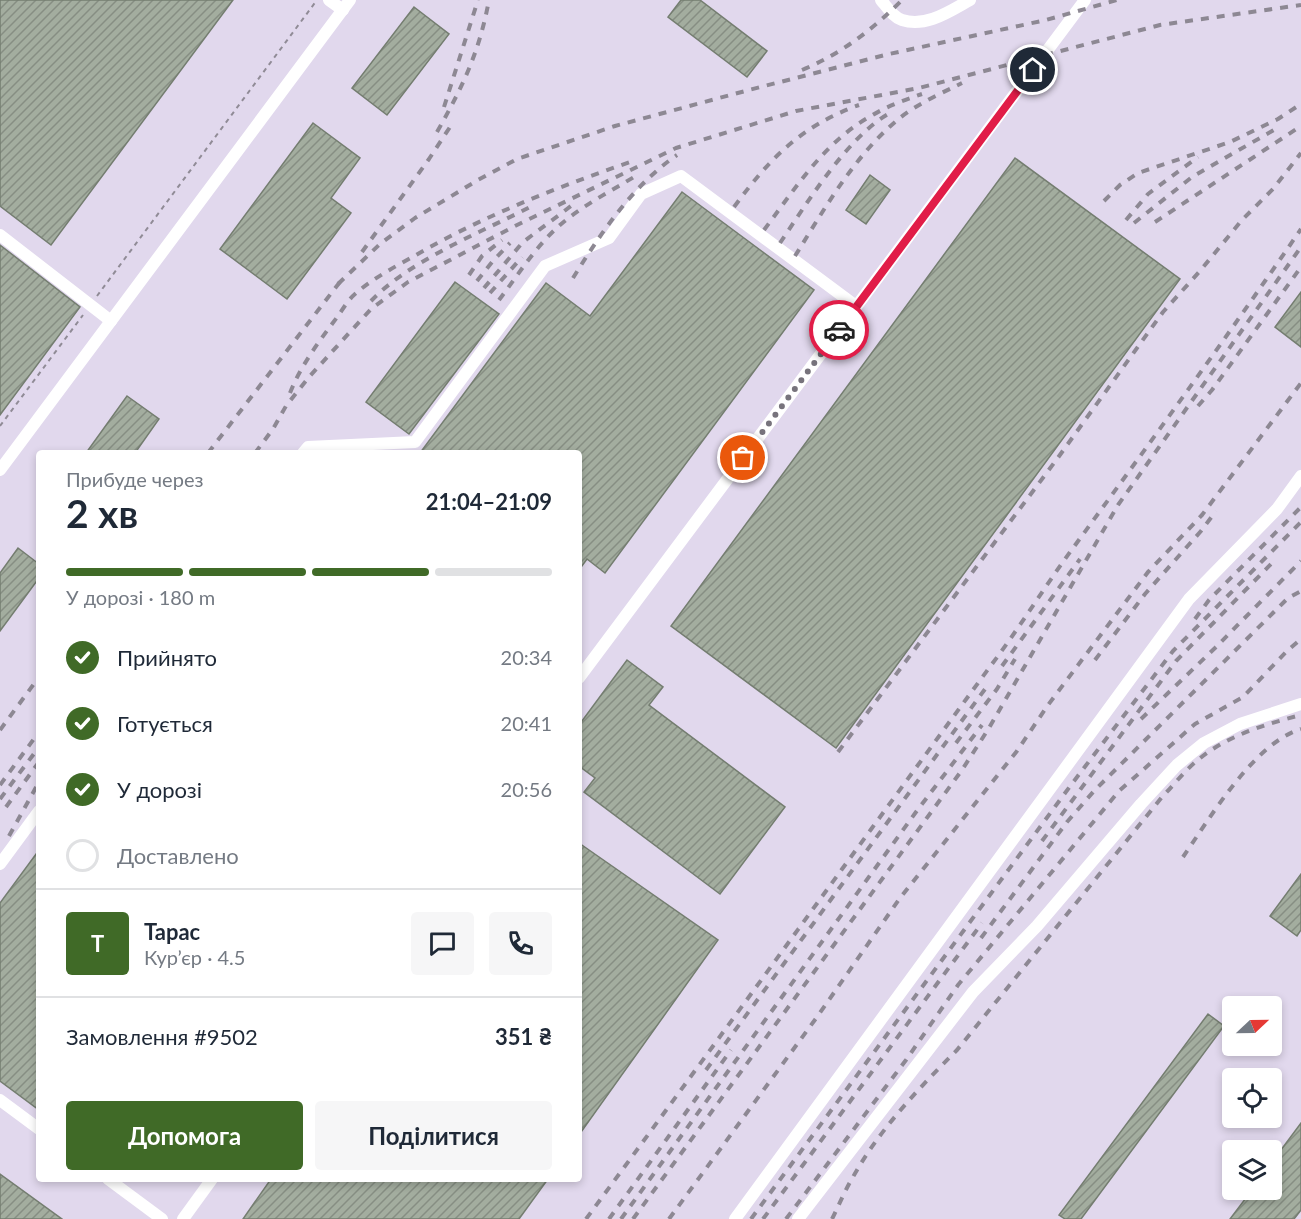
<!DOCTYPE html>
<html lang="uk">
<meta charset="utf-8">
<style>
:root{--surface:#fff;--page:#f6f6f7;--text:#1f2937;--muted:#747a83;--line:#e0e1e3;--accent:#406a27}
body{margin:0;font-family:Lato,sans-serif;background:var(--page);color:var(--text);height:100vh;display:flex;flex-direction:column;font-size:22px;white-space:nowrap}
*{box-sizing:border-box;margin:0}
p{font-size:20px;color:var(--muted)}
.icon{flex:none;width:33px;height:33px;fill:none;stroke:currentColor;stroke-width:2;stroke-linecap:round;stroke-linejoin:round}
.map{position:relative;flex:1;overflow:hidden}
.panel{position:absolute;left:36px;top:450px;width:546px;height:732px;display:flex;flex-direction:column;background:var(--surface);border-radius:6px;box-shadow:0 3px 9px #0003}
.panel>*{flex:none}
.needle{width:39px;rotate:68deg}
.controls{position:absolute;left:1222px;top:996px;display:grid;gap:12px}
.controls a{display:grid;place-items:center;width:60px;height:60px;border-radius:6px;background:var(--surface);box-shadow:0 3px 9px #0003;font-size:30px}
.pin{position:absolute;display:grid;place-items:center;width:51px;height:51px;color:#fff;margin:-26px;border:3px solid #fff;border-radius:50%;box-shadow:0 2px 6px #0007}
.courier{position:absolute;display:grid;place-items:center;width:60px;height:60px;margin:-30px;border:4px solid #e11d48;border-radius:50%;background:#fff;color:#222;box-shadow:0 2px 8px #0007}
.overview em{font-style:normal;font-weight:700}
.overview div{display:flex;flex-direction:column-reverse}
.overview{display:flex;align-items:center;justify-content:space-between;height:102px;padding:0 30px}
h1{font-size:39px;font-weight:700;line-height:45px}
.bar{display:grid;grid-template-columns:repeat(4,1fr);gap:9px 6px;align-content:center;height:72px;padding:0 30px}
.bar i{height:8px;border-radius:4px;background:var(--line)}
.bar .on{background:var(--accent)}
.bar p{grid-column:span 4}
.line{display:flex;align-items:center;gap:15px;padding:0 30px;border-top:2px solid var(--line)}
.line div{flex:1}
.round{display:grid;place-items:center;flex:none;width:63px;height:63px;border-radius:6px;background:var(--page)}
ol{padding:0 30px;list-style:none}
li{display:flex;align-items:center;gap:18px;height:66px}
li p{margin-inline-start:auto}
li .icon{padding:6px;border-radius:50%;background:var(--accent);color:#fff;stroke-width:4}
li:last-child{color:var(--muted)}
li i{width:33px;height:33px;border:3px solid var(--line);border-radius:50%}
.action{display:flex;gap:12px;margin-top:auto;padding:12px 30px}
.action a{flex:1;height:69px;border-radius:6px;background:var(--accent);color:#fff;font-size:24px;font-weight:700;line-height:69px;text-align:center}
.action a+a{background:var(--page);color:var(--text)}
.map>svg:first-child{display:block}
.built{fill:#e1d8ed;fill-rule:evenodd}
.building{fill:url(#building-hatch);stroke:#747d70;stroke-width:1.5}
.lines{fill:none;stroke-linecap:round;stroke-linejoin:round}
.path{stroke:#908b96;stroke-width:2;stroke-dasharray:4.5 4.5;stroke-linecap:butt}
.minor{stroke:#fff;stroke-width:12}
.rail{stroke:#8d8893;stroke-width:4;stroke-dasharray:8 8;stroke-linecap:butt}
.done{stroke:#77737c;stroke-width:6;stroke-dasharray:0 10.8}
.route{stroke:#e11d48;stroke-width:8}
</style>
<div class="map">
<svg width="1301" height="1219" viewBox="0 0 1301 1219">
<defs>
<pattern id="building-hatch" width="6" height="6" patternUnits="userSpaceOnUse" patternTransform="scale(1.5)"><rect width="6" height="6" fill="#a3ad9f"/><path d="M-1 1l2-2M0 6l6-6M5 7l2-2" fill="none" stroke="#868e83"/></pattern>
</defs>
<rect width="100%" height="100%" fill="#ece5f5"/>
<!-- built -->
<path class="built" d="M0,0H1301V1219H0ZM39,453H579V1179H39ZM1233,1006H1272V1046H1233ZM1233,1078H1272V1118H1233ZM1233,1150H1272V1190H1233Z"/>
<!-- building -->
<g class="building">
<polygon points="0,0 233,0 51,245 0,206"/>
<polygon points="681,0 700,0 767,51 747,77 668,17"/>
<polygon points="414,7 449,34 387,115 352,88"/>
<polygon points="313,123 360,158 331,198 351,213 287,299 220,249"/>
<polygon points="1015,158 1180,279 836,748 671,626"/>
<polygon points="870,175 890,190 866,224 846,210"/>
<polygon points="682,192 814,290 605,573 587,559 579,570 579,453 420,453 546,283 590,316"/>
<polygon points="0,245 80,307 0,415"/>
<polygon points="455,282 499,314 409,434 366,402"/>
<polygon points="1301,292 1301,347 1275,327"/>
<polygon points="127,396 159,419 135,453 86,453"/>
<polygon points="18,548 39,564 39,578 0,631 0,573"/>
<polygon points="627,660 663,687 649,705 785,807 720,894 584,792 595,778 579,766 579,725"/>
<polygon points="579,843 718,940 579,1135"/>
<polygon points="39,850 39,1110 0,1081 0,903"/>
<polygon points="1301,874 1301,930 1297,936 1270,916"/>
<polygon points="1208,1014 1224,1026 1081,1219 1065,1219 1059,1215"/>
<polygon points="1301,1123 1301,1210 1294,1219 1230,1219 1252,1190 1272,1190 1272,1162"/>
<polygon points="0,1174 62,1219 0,1219"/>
<polygon points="271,1179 548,1179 519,1219 243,1219"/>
</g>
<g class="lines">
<!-- path -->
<g class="path">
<polyline points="97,296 317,0"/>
<polyline points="0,426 83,315"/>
</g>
<!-- minor -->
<g class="minor">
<polyline points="329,0 343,10"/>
<path d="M881,0C887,7 893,17 902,20C926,28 950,11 970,0"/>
<polyline points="0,235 111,321"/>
<polyline points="303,453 308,447 415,442 545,266 609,238 641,194 681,176 856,306"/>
<polyline points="0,470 350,0"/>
<polyline points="579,678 1085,0"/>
<polyline points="0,864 39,811"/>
<polyline points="0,1100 39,1129"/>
<polyline points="108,1179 162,1219"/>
<polyline points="183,1219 212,1179"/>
<polyline points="735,1219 1189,599 1277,509 1301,476"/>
<polyline points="798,1219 973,992 1037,926 1141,804 1177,765 1204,743 1240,724 1301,704"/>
</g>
<!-- rail -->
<g class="rail">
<path d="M802,70C841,54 872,30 902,0"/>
<polyline points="444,107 478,0"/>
<path d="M437,132C463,86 479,53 489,0"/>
<polyline points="1104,201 1120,185 1138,173 1230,142 1278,119 1301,104"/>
<path d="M734,207C770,158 801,126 859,105"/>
<polyline points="1126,220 1148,194 1198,157"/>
<polyline points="1155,222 1301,126"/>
<polyline points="1134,223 1192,177 1279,127"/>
<path d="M764,230C795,189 824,142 871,116C887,106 905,100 922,94"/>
<path d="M780,243C807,203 848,136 890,113"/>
<polyline points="362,252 429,159 452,124"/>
<path d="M795,256C825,208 856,153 901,117C919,103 942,93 962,83"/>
<polyline points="469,275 482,256 502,240"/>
<path d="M573,278C601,233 632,186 677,155"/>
<polyline points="477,281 492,262 510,243"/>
<polyline points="338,284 380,244 415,218 478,180 517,159 615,126 749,90 889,54 1046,20 1117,0"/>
<polyline points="484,288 523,242 571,206"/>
<polyline points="490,293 522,257"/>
<path d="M499,300C518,275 536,246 560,225C582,206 609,192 634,177"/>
<path d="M371,301C410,260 480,233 530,207"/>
<path d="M290,393C301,365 320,340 338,316C343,309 348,300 355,294C372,279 396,266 416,255C485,215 558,187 633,161"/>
<polyline points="1198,406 1212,390 1301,267"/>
<polyline points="208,453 343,278"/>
<polyline points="255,453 273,429 286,406 309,377 371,309 408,282 515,226 676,148 796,111 919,88 1160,25 1301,5"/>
<polyline points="1195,619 1209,600 1301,507"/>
<polyline points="1095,660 1145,594 1201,531 1216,511"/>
<polyline points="1002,666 1080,559"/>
<polyline points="1141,719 1215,648 1301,561"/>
<polyline points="0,730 39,677"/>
<polyline points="956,743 997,689 1015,659"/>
<polyline points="838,752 1057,459 1163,312 1200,271 1242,220 1273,189 1301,153"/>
<polyline points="0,785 39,732"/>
<polyline points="0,799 39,747"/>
<polyline points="6,807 39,762"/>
<polyline points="9,836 39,782"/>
<polyline points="1042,841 1176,661 1271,564"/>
<path d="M1183,857C1210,818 1254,743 1301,729"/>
<polyline points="981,938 1067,822 1094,791 1288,598 1301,591"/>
<polyline points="706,1070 988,685"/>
<path d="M586,1219C722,1035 856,849 992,664C1020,627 1045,586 1073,548C1150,443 1227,337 1301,229"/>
<polyline points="609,1219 731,1050"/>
<polyline points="621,1219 916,812 982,725"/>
<polyline points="633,1219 962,770 989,728 1118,505 1301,247"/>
<polyline points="669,1219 817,1017 900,898 1017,751 1048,705 1148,572 1202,515 1301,383"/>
<polyline points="751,1219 1071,785 1173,651 1301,522"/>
<polyline points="763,1219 982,923"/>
<polyline points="786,1219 906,1060 958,985 1119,791 1195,724 1243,697 1287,651 1301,639"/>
<path d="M832,1219C839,1205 845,1190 853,1177C879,1130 919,1088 957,1050L1162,797C1174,785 1185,770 1198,760C1226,736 1266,724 1301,715"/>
</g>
</g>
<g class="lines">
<!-- done -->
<polyline class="done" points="743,458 839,330"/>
<!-- route -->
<polyline class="route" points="839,330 1033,70"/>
</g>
</svg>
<div class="controls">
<a><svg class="needle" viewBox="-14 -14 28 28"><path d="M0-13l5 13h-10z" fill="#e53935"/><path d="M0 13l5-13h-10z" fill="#747a83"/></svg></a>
<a><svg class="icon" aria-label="locate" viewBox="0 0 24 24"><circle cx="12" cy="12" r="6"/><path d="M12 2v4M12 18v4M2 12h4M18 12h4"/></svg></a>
<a><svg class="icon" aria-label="layers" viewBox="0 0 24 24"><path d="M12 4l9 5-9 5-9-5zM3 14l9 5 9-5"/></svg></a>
</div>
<div class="pin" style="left:743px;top:458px;background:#ea580c"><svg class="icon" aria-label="bag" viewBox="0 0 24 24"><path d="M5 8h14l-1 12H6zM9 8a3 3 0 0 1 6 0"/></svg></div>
<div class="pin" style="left:1033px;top:70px;background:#1f2937"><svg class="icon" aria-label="home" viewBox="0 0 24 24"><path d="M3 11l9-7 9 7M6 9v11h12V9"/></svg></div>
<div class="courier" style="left:839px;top:330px"><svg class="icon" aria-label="car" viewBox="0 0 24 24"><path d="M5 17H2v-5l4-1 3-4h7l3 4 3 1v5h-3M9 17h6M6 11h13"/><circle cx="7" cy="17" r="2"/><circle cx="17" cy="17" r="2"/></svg></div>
<section class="panel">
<div class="overview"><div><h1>2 хв</h1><p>Прибуде через</p></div><em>21:04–21:09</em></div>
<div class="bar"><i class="on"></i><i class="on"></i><i class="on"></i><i></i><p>У дорозі · 180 m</p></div>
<ol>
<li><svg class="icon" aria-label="check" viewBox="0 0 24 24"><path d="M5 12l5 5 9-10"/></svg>Прийнято<p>20:34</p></li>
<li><svg class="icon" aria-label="check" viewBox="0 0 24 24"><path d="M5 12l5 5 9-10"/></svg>Готується<p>20:41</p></li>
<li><svg class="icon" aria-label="check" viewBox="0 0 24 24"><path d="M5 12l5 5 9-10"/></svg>У дорозі<p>20:56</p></li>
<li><i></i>Доставлено</li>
</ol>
<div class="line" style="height:108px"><b class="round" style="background:var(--accent);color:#fff">Т</b><div><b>Тарас</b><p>Кур’єр · 4.5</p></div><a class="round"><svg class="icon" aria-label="chat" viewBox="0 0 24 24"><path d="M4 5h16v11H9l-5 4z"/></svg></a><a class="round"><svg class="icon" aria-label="phone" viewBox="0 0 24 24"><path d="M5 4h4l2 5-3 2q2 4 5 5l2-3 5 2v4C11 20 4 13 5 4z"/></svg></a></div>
<div class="line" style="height:78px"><div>Замовлення #9502</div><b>351 ₴</b></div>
<div class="action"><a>Допомога</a><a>Поділитися</a></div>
</section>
</div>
